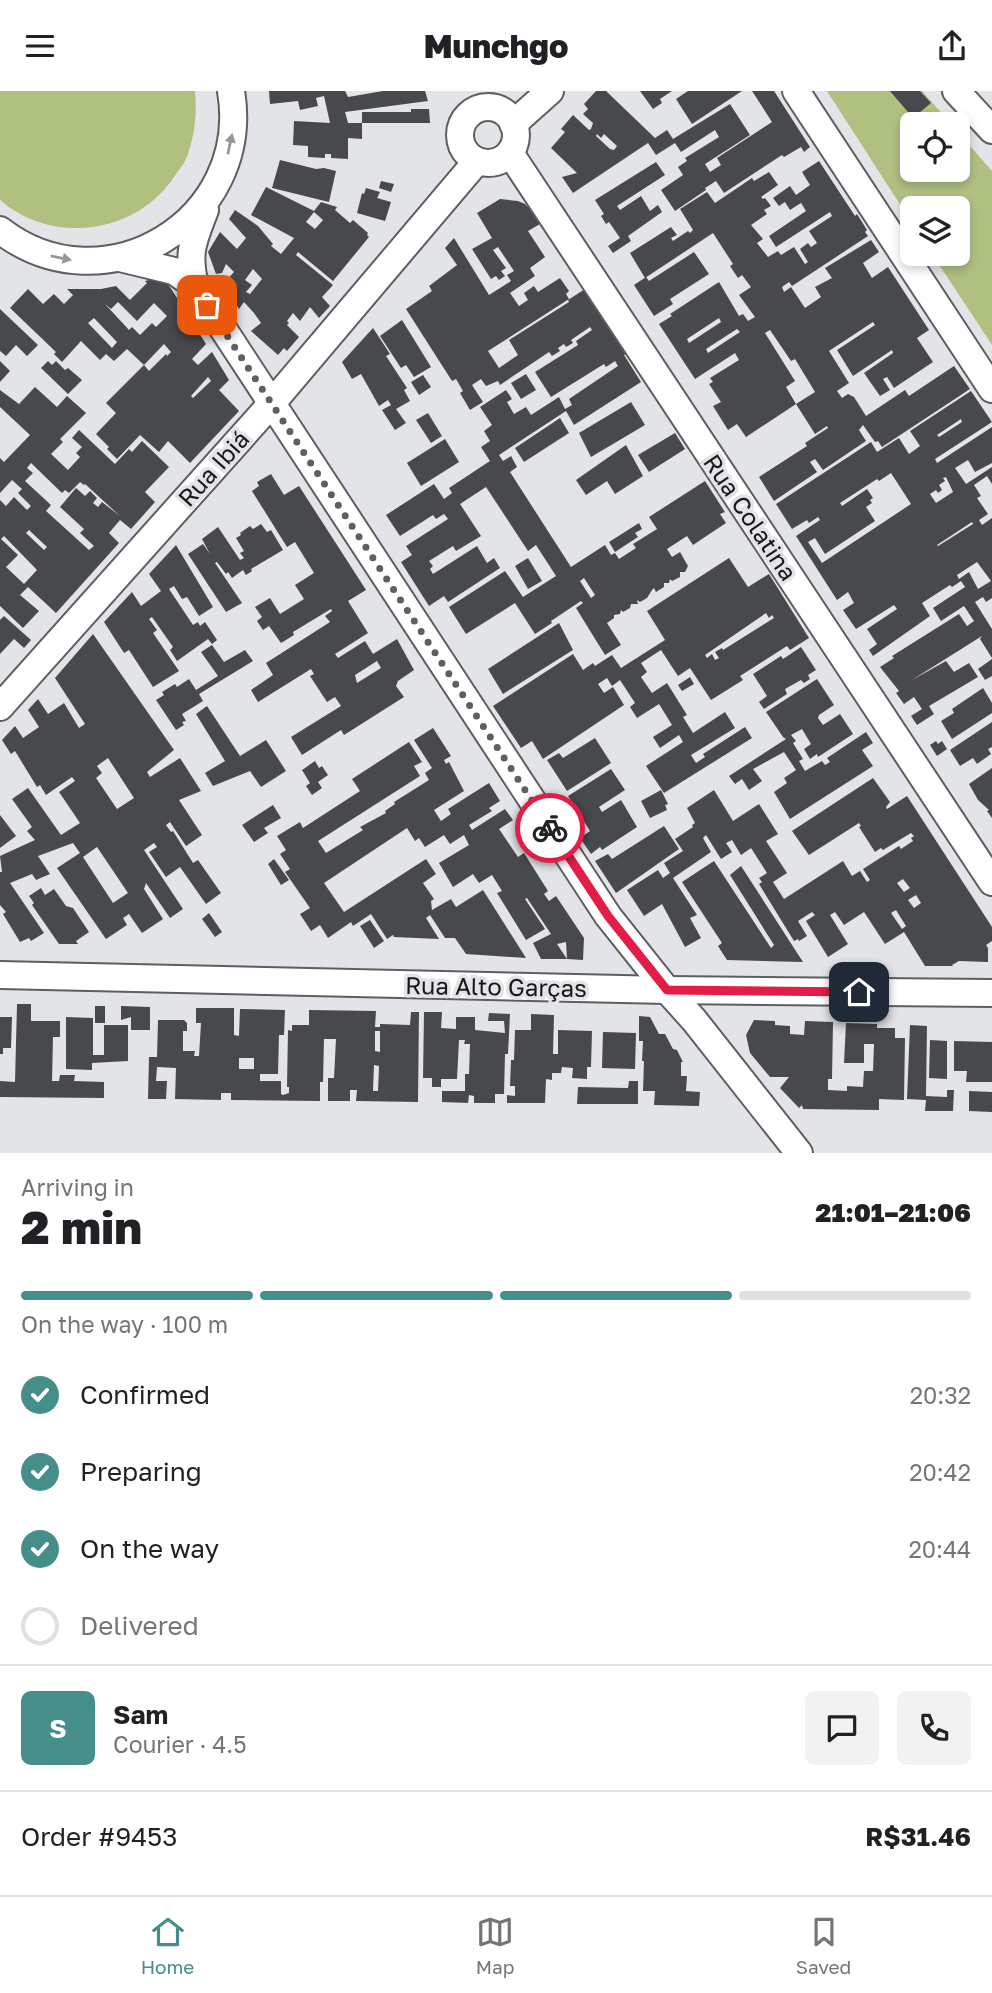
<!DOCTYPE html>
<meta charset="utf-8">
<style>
:root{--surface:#fff;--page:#f2f2f2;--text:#202124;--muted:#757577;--line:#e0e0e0;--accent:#468e89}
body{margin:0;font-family:"Golos Text",sans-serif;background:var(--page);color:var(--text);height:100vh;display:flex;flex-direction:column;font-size:26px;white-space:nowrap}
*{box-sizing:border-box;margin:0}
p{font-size:23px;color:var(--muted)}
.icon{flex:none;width:38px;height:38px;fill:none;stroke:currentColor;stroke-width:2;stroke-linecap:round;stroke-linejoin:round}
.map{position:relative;height:1062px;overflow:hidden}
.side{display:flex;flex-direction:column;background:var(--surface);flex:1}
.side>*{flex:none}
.buttons{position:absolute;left:900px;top:21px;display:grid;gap:14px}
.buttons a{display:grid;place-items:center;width:70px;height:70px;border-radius:10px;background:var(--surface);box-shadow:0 4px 10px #0003;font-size:35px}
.pin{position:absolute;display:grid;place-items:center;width:60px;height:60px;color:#fff;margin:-30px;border-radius:14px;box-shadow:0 4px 10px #0006}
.courier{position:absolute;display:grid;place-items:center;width:70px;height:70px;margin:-35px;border:5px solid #e11d48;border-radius:50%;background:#fff;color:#222;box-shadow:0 2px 9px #0007}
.headline em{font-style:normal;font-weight:800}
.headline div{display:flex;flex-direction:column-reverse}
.headline{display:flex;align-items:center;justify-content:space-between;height:119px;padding:0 21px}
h1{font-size:46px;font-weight:800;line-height:52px}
.bar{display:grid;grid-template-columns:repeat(4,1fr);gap:10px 7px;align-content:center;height:84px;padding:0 21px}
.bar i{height:9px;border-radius:5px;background:var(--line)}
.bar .current{background:var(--accent)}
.bar p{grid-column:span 4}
.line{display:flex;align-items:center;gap:18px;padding:0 21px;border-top:2px solid var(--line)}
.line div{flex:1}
.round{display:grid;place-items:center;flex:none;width:74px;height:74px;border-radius:10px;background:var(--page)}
ol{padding:0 21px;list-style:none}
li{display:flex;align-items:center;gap:21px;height:77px}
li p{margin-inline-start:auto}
li .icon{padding:7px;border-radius:50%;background:var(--accent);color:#fff;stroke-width:4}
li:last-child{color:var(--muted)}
li i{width:38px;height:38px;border:4px solid var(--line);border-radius:50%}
header{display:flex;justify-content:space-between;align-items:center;height:91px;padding:0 21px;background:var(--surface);font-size:32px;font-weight:800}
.tabs{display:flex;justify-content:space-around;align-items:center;height:98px;border-top:2px solid var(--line);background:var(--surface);font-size:19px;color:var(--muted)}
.tabs a{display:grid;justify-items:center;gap:4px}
.tabs .current{color:var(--accent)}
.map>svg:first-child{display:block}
.green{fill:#afc081}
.building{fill:#48494c;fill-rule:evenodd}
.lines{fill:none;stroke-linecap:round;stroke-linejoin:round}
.street-casing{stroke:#5d5e61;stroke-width:30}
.street{stroke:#fff;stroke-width:26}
.oneway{fill:#979798}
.done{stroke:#5f5f61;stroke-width:7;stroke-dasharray:0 12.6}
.route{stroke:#e11d48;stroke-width:9}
.labels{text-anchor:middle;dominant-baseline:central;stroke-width:7;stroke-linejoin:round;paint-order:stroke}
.street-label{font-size:24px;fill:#181819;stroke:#e3e4e8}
</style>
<header><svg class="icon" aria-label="menu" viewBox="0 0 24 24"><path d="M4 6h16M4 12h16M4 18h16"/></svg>Munchgo<svg class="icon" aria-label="share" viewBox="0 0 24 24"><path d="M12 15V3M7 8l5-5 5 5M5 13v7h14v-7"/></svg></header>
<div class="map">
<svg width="992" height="1062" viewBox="0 0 992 1062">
<rect width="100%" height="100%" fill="#e3e4e8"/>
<!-- green -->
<g class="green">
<path d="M0,0H195C197,22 195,42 188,63C185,72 179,79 174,86C135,144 52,154 0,109Z"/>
<polygon points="827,0 922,0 951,33 912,33 912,79 957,79 957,40 992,80 992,254 932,163 957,163 957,117 912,117 912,132"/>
</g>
<!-- building -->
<g class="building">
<polygon points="269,0 345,0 348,6 383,0 425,0 428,10 345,21 348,32 362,32 362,48 348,47 348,68 331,67 331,63 325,63 325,67 308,66 308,55 293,54 294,30 330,32 324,5 316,7 318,15 300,19 298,10 270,13"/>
<path d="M596,0H606L655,47L667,39L673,48L730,13L750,44L705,73L710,81L721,74L717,67L772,31L752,0H774L810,56L804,61L801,56L784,66L782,64L724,102L716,90L705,97L706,99L675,120L661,99L683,84L678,76L687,70L685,67L719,46L715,39L681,61L675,52L656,64L648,52L573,102L562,86L577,82L551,57L565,41L561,38L573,24L589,39L591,38L593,32L583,23L588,18L584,13ZM597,43L601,47L604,43L617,55L614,59L610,58L596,45Z"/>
<polygon points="640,0 672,0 660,8 662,12 653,18"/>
<polygon points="688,0 742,0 692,33 676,8"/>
<polygon points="890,0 920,0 931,12 913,27"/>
<polygon points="411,18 429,18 430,32 362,32 362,21 411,21"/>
<polygon points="280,69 316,78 324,77 336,80 329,111 272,97"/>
<path d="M819,70L855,125L857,123L867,139L865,141L868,145L792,195L789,191L782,196L784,201L791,196L805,217L821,206L815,196L832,187L825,177L871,149L879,161L863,172L872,187L888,176L929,239L917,247L933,271L894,297L887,286L883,288L890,299L880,305L864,282L893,262L892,259L853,285L837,259L875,234L873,231L829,260L849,292L837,300L842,307L848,303L854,306L866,325L905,299L909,305L954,275L970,298L882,356L878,350L875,351L863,334L859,339L866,350L823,379L815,368L810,371L817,381L774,410L759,386L807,355L805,352L828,337L827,335L815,343L796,313L815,301L795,268L791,270L770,239L765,242L795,290L786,296L796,313L746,346L737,333L728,339L713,315L721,311L709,293L713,291L710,287L739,269L735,262L695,288L659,233L672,225L670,223L719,191L739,225L743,223L748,230L755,226L739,204L751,196L742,184L738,187L730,175L733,173L713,142L645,187L630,162L671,136L677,144L671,147L673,150L688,140L690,142L693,139L680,118L707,101L715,112L752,87L754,90L769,81L778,94L761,106L763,108L765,107L771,115L764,119L767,123L751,134L763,148L757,152L768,166L778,160L781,164L794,156L805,173L808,171L800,158L808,152L811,156L817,152L809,140L832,125L830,121L776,156L769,145L806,120L801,112L790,119L785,111L779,115L773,107L790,95L796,104L810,94L802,81ZM719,227L721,231L689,252L687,248ZM737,238L740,241L708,262L706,258Z"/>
<polygon points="656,71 665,84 617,115 620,119 641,105 650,120 658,114 662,121 628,145 631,150 613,162 608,155 620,147 609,131 606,133 601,125 604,123 595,109"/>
<polygon points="381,90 394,93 391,101 379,97"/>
<path d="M266,96L314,120L321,111L337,116L335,119L350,132L353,129L368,142L367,144L369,146L333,190L298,161L296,164L333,194L322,206L330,215L319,227L310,216L300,230L293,222L287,230L289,232L287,234L299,246L287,260L284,257L278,264L251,240L261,232L254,222L244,211L239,218L223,193L234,181L226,173L222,182L216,183L208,161L220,141L237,158L246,147L229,128L235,119L258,135L273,153L271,155L281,163L294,147L251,124ZM314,121L323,129L315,138L306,131ZM253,178L262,188L250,203L246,201L252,194L245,189Z"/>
<polygon points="366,97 380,101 377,107 391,111 385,130 357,122 362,102 364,103"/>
<path d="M500,108L518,110L525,113L533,121L540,133L528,140L545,166L530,177L535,185L510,202L519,215L528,209L524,202L534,195L538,201L560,187L569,200L566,203L569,208L488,260L499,277L518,264L509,249L569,211L568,209L585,198L626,263L624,264L641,291L574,334L566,320L499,364L503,370L511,365L517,376L510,381L571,476L605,454L611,464L615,462L619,468L636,457L633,453L657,438L649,426L705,390L725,421L720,423L726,432L693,454L687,445L667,458L672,466L680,461L688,475L685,481H680V486L672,490L670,488L669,492H664V496L656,501L654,497L652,499L647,507L640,511L637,509L638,513H631L630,517L623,521L621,519L620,523L614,524V527L607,532L621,554L605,564L576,517L583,512L581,510L551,530L552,532L535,543L515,512L466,543L449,516L505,480L523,506L556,485L536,454L528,460L486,396L460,413L481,445L456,460L453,455L429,470L433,475L430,478L433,483L477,455L487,472L494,467L500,477L448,511L444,505L429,515L401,471L412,464L406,455L448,428L444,423L436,428L433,424L400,445L386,424L434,393L444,408L452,402L449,397L490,370L481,356L490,350L484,340L492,334L480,316L506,299L512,308L507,311L514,323L526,316L531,324L559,306L565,318L572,314L569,308L618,275L615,270L606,276L604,273L551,306L535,281L578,254L576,250L592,239L590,236L571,249L573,252L566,256L564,253L558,257L560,260L552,265L549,261L500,294L498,290L486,295L481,288L472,294L483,311L470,319L460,302L463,300L456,288L452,290L406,218L432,200L429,195L457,174L445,157L454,147L489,204L511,190L507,184L514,180L498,156L493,159L506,177L501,180L505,185L499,189L496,185L491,188L472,158L492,147L477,122ZM584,487L595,504L591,507L580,490Z"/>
<polygon points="694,161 709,183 670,208 673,213 654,225 634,194 646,186 649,190"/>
<path d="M153,188L164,189L170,196L206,253L192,268L198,274L212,261L229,289L219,299L239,320L190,372L168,350L159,361L140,344L117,368L107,358L109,356L96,343L116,322L106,312L144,274L149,280L166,263L167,265L171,261L164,253L144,274L127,258L114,270L106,263L100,269L81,250L62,271L54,263L56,261L10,217L28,198L43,213L54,203L64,213L73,204L67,198H101L116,195L130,209L147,192L145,190ZM118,211L137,230L154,212L167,225L156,236L152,232L140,244L132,236L129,239L105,213L111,218ZM94,227L117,251L112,257L88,232ZM208,286L211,290L193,307L191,305Z"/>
<polygon points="0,218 38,254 27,265 16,254 6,265 0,260"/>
<polygon points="402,229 431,276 414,286 406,274 401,277 380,245"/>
<polygon points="373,237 390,263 386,265 407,297 404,299 410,310 396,318 406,332 395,339 382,319 391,314 388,309 379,315 361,283 352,288 342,271"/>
<polygon points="0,270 10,280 0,291"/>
<polygon points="48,270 52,274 56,270 65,279 68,277 82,289 68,303 41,277"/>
<polygon points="526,283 536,299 521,308 511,292"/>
<polygon points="423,284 431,296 419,304 411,291"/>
<path d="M35,296L57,316L67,305L86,322L60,348L63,351L51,363L68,379L80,366L76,362L82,356L72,347L79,339L115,373L129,358L132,361L142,350L169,376L145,401L155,411L131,438L120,429L109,442L119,452L56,522L28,496L20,504L39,520L23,537L0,515V409L6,415L14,406L27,419L31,415L18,402L22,398L12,389L0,402V367L4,371L30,344L0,316V299L19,313ZM31,372L62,402L65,399L69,402L80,391L84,394L85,393L120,425L102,411L98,416L93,412L97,407L90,400L85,405L76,397L60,416L84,438L80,442L94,455L89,459L46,420L51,414L25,390L33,382L27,377ZM29,439L47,456L44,459L26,442ZM4,445L37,479L24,493L6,476L18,464L1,448Z"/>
<path d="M971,300L992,331L935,368L937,372L992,336V372L975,381L968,369L955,377L966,393L992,376V393L987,385L974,394L981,405L977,407L988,423L979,429L982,434L992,427V507L986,511L983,506L975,511L992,538V567L980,548L982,545L912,589L946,570L954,581L969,572L978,586L929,615L934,623L917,634L911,625L922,618L914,606L904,613L896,602L899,600L880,576L894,567L892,565L959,523L967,535L974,530L964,515L941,530L933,517L965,496L961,490L952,496L950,494L922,512L930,525L873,565L869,559L877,553L867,538L897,518L894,514L856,538L843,519L854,512L848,501L837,509L796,445L820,429L818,426L809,432L807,429L792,438L776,413L871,351L877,361L899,347L909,363L920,355L910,340ZM961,328L962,331L939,346L937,344ZM891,382L911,413L822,472L808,451L815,447L825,463L875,430L866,416L872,412L870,409L873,407L867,398L842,415L840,412L877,388L879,390ZM946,386L953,401L936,412L930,403L936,399L938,402L942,399L939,394L945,390L943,387ZM972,431L973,433L938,455L937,454ZM977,471L991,490L978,498L969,481L959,488L957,484Z"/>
<polygon points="631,311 645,334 591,366 579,342"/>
<polygon points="428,322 442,345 431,352 416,329"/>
<polygon points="560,327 569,342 524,371 515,357"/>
<polygon points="675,342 685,358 649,381 638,364"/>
<polygon points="445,348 459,371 421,395 407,372"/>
<polygon points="626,354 643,385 615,403 607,390 586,404 576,389"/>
<path d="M271,383L284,404L299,395L366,499L348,510L368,542L335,563L338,567L365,550L373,563L397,548L414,579L398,590L396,595L404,606L344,644L341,639L302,664L291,646L341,615L335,606L327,611L310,585L314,583L311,578L258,611L251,599L273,584L266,572L330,531L325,525L332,520L331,518L293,541L294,544L281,552L269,535L263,539L257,530L262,526L255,516L270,507L280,523L304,508L295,494L314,482L295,451L287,456L252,400L259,395L257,391ZM377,570L381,577L357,592L355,584Z"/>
<polygon points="639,432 642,438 635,442 638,446 615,461 609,451"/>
<polygon points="261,433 267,441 271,439 283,459 251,478 252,480 246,484 243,479 232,487 228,481 226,483 217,471 215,472 242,512 226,521 188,463 203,453 210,463 202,448 218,436 240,469 244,467 240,462 244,460 236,447 241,444 240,442 250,435 253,438"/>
<polygon points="176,454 213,516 199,525 187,506 182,508 174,495 169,498 193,534 198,531 200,535 205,531 217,549 212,553 208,548 177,570 170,559 173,556 152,526 149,528 157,539 153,542 179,580 153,596 129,559 124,562 104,531 132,501 141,515 161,500 149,483"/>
<polygon points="528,467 542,490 528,498 515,475"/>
<path d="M729,467L748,496L769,483L809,547L790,559L787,555L740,585L743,589L711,609L690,577L678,585L661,559L641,572L647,581L641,586L652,602L667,592L687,624L683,626L693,642L725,621L735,637L691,664L696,672L705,666L703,663L745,636L752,647L664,702L646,675L683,651L679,644L660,657L653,646L672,634L659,613L637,627L630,616L635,612L620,589L612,595L607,587L598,593L604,602L613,596L624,614L543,668L532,650L521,657L493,615L573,563L583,579L593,572L595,575L612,564L621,577L665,549L647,520ZM766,522L769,527L772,524L774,527L723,559L722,557L715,561L719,567L715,569L712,563L707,567L705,564Z"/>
<polygon points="4,525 31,549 24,557 14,548 0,563 0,529"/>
<polygon points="559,532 573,559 503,603 488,578"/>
<path d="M93,543L174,659L147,681L150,686L180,667L201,700L179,709L202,744L186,755L170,731L166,734L171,741L173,740L193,772L198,769L221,802L206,813L180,776L166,786L149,761L157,756L154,752L144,759L183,818L170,827L146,792L144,798L163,828L142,842L129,823L123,827L127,834L106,848L57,777L80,762L73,752L38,765L50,783L36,789L32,783L10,792L44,842L31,850L29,847L20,851L3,823L6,821L0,814V781H2L0,765L35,749L27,740L32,736L12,708L28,697L61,744L80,732L59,701L75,690L72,686L46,704L40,694L37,696L15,660L11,663L2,649L15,635L23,647L39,636L28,619L38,608L48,623L64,612L79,637L85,633L55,587ZM108,667L134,707L117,718L96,687L102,682L97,675ZM97,756L128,802L113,812L83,766Z"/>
<polygon points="212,554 224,571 245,559 253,570 199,603 203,610 182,623 186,630 182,631 184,634 176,639 156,609 164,604 162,601 175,593 177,596 189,588 196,599 218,585 201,561"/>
<polygon points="801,556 816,579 808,584 810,588 804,592 801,589 785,598 787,603 764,618 759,611 767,605 753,583 781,565 783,568"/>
<polygon points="992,568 992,585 985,589 978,578"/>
<polygon points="690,586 694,593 682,600 678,594"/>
<polygon points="817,588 834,614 819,624 818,627 823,634 840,623 853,643 818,666 817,663 810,668 804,658 811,653 802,638 791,644 796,650 793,652 803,668 799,670 805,680 822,670 825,674 830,671 827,667 866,641 873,652 862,659 873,675 790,728 774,701 787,692 784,687 796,679 784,661 753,678 762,690 749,699 742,688 735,693 729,685 786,648 783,646 766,621"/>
<polygon points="983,597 992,612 992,622 952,648 941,630 954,622 952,618"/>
<polygon points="207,615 240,665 266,649 286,680 261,696 250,680 213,695 205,682 225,670 196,623"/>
<polygon points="992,631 992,656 988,658 991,663 977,673 973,667 960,675 950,659"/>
<polygon points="433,637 451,665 444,669 446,673 449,671 464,700 434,719 441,730 451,723 448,718 489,692 500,710 489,717 492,720 469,734 472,739 505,718 513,729 499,738 518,766 524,762 548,800 544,803 549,810 556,805 584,847 583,869 567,868 566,851 557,853 567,868 541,868 533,852 551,843 527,807 525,808 545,838 526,849 497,802 502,800 492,784 479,792 473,783 453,796 439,772 469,754 464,744 450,753 444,744 425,756 419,747 415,750 407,737 324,792 344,821 426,768 436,783 423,792 434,808 431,810 432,819 451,808 456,816 483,799 526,867 466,863 455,847 445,847 430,824 426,827 439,848 394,846 393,844 387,848 371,823 353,835 351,831 328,847 320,834 311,840 300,823 310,817 285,781 290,778 280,763 286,759 277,745 300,731 303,737 360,700 352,688 409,651 422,671 414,675 420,685 318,750 326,762 363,739 360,736 386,722 385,720 395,713 394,711 429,689 425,682 432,677 414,649"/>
<polygon points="595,647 611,672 567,700 547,669 559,662 563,667"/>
<polygon points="936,650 938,653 942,650 947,658 937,665 930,654"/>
<polygon points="315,670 319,677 322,675 328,684 318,691 322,697 312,704 306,695 310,692 302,679"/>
<polygon points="992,677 992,727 987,720 989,719 978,709 969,693"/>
<polygon points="611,678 625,699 599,716 602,721 621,709 637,736 602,759 600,756 591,763 580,747 590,740 568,705"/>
<path d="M873,687L890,711L886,716L887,718L907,705L992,836V850L986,854L988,857V871L959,870L952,874L953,875H925L904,841L885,853L864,821L844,834L835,821L830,824L848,853L828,866L806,830L815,824L812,821L798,830L807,845L799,850L798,848L794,850L759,793L762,791L759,787L767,782L751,757L741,764L732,749L726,752L732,761L721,768L706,744L703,747L711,761L673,787L697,824L690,827L701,847L685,856L662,813L644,825L627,799L658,779L663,787L670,782L664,772L683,760L675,748L693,736L692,734L695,732L687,717L714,699L733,730L759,713L778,743L766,750L787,782L773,791L784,808L843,770L852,785L860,780L867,791L870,789L863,778L899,755L901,758L913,750L911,747L914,745L911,742L883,759L881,757L875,761L859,736L861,735L859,732L809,764L792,740ZM903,788L910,797L904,801L897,792ZM916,804L921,812L914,817L908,809ZM896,819L906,835L902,838L891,822Z"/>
<polygon points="661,699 668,713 665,714 667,719 650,727 641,710"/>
<polygon points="273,714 281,727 264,737 268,742 254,751 242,734"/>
<polygon points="0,724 16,745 0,757"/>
<polygon points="664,735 679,758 616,802 595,770 608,763 612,768"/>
<polygon points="274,768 289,789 281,794 268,773"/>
<polygon points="714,770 771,857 774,854 730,784 741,775 803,871 727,869 718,855 722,852 682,791"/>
<polygon points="41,797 45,804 54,798 66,815 73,817 89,841 76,850 78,853 59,853 32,814 34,812 29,805"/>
<polygon points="209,822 222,841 215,846 202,828"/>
<polygon points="370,829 384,850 374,857 360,835"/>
<polygon points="17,913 31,913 31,930 60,930 60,946 53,946 52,990 59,990 60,984 75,984 74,990 104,991 104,1007 0,1006 0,990 15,991"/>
<rect x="95" y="915" width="10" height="17"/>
<polygon points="121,915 150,916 150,939 131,939 131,926 121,929"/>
<path d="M196,917H234V944L239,945L240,918L285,919L284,944H279L278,983H260V990H281V1003L283,1004L289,1002V996H287L288,939L292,940V934H309V919L376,920L375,936H380V933L410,934L411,921H419L418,1011L356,1010L357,999H350V1010H328V987H334L336,948H324L323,991H320V1010L231,1009V1002H221V1009L175,1008L176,977L157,976L156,990H167L166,1008H148L149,966H157L158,929H184L187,932V940H183V960H195L194,965H199L201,932H196ZM375,940H380V961L375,960ZM239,967H254V978H239ZM374,974L379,975L378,1000H373Z"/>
<polygon points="424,921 442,921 441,937 456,938 456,926 475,926 475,939 505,942 504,930 488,930 489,922 510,923 508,963 505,963 504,1003 495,1003 495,1012 474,1012 474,1005 469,1004 468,1012 442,1011 442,1000 465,1000 465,983 469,983 470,953 464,953 465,949 459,949 457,988 441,988 441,996 432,996 432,987 423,987"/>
<polygon points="531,923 554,924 553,963 558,963 558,939 592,940 591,976 587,976 587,988 572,987 573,977 562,976 561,982 552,982 552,989 546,988 545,1012 507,1012 507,1004 515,1005 515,995 510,995 511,969 514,969 515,939 531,939"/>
<polygon points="639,925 650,926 659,943 665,943 673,958 677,959 683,971 681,971 681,985 687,985 686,1000 700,1001 699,1015 654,1014 655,1000 643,1000 644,970 642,970 643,950 639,950"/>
<polygon points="0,926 12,926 11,957 3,957 3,963 0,963"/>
<polygon points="66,926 93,927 93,964 104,964 104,934 128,934 128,970 92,972 92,979 66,978"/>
<polygon points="754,929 775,930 775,934 790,935 790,943 804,944 805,930 833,931 832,988 828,988 828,999 847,1000 847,995 863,996 864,980 873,980 874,953 864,953 864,972 844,972 846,932 877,933 877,937 895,937 895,947 905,947 904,1009 879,1008 879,1019 803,1018 802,1014 799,1017 780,997 789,986 770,986 750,962 746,944"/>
<polygon points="910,934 927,935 926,1005 947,1006 947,999 954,999 953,1020 925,1020 926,1009 907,1008"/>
<polygon points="603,941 636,942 635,978 602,977"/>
<polygon points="930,949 947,950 947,988 929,987"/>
<polygon points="954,950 992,951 992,991 966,991 967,980 954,980"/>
<polygon points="629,990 638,990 638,1013 577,1013 578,996 628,997"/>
<polygon points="969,1000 992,1001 992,1021 969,1020"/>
</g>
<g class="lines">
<!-- street casing -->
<g class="street-casing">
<g id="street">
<polyline points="796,0 992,298"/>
<polyline points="956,0 992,39"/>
<circle cx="488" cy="44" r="28"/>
<polyline points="513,33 550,0"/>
<polyline points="510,62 992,791"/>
<path d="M0,139C104,220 253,130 231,0"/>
<polyline points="120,167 174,180 195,195 608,825 667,899 694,929 799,1062"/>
<path d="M195,195C187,160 193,151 205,119"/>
<polyline points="0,616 272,312 477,70"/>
<polyline points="0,884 667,899 992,902"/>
</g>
</g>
<!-- street -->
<use href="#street" class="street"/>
</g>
<!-- one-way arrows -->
<defs><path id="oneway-solid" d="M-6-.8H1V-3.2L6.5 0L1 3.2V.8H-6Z" transform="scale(1.75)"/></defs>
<g class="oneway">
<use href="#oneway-solid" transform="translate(230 53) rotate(-78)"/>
<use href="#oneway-solid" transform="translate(61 167) rotate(11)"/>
</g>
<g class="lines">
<!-- done -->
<polyline class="done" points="207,214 550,737"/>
<!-- route -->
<polyline class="route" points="550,737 608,825 667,899 859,901"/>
</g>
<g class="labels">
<!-- street labels -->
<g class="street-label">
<text transform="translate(213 377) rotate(-48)">Rua Ibiá</text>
<text transform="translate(751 426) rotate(56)">Rua Colatina</text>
<text transform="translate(496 895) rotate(1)">Rua Alto Garças</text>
</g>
</g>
</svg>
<div class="buttons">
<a><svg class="icon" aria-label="locate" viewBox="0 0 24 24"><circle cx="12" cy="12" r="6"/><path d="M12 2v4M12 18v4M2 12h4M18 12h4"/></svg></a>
<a><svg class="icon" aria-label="layers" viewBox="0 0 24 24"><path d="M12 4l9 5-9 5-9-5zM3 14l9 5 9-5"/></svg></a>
</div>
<div class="pin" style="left:207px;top:214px;background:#ea580c"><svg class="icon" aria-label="bag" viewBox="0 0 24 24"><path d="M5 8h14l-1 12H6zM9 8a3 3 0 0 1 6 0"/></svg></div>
<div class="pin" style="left:859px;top:901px;background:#1f2937"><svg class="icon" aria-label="home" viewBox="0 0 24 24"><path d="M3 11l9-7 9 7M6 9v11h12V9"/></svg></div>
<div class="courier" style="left:550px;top:737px"><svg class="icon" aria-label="bike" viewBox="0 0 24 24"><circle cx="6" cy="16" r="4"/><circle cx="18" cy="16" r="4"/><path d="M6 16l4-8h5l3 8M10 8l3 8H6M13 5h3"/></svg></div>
</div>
<section class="side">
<div class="headline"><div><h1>2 min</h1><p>Arriving in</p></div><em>21:01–21:06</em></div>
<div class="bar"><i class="current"></i><i class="current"></i><i class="current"></i><i></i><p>On the way · 100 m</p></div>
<ol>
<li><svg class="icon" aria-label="check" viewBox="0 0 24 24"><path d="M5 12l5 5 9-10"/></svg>Confirmed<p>20:32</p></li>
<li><svg class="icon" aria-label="check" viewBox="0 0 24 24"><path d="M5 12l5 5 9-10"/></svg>Preparing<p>20:42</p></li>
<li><svg class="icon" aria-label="check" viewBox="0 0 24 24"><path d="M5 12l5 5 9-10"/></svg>On the way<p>20:44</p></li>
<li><i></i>Delivered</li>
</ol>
<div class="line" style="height:126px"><b class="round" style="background:var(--accent);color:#fff">S</b><div><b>Sam</b><p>Courier · 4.5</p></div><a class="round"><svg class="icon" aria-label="chat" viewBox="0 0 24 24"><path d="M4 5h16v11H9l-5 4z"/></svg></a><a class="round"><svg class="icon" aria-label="phone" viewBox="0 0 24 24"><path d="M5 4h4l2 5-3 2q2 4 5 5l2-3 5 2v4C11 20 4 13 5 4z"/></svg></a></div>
<div class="line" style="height:91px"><div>Order #9453</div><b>R$31.46</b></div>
</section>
<nav class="tabs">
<a class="current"><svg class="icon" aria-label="home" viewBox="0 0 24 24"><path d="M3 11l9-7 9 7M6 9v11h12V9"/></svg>Home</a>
<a><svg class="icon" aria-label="map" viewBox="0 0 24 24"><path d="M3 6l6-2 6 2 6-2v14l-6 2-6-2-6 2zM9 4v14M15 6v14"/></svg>Map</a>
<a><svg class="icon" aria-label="saved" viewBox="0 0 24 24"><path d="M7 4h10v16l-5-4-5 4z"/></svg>Saved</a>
</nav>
